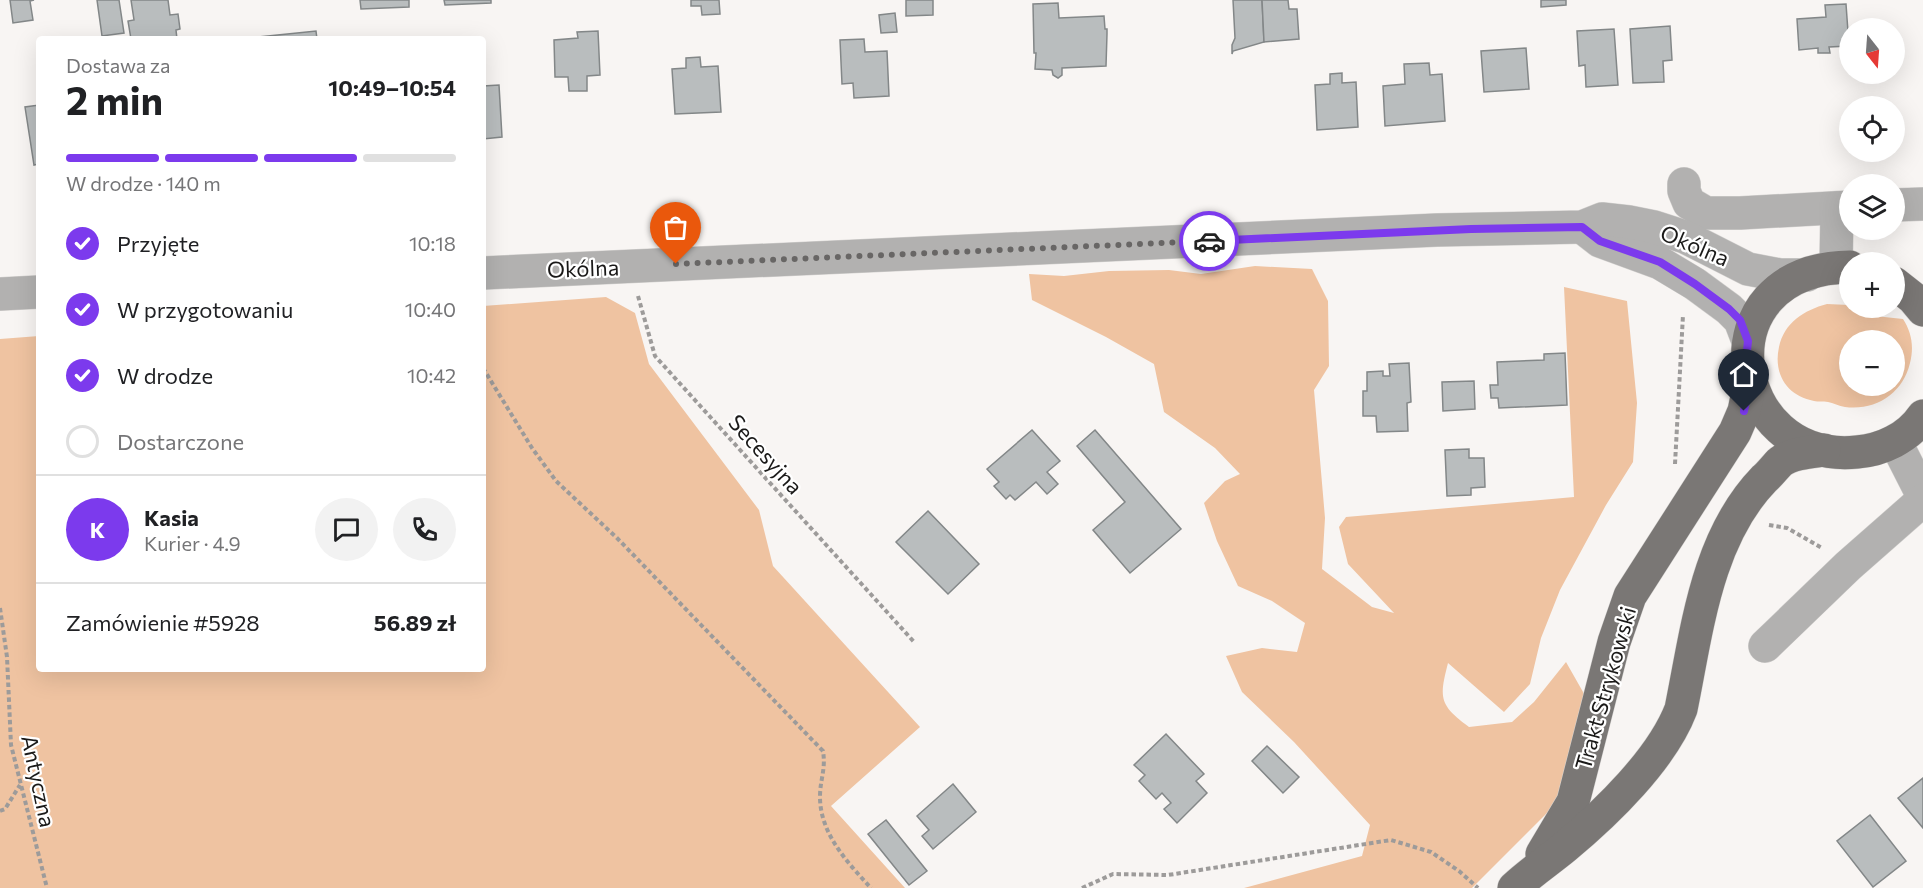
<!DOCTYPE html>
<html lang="pl">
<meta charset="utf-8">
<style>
:root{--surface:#fff;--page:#f2f2f2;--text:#202124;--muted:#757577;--line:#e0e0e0;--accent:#7c3aed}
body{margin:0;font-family:Commissioner,sans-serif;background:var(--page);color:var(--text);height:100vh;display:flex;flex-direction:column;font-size:22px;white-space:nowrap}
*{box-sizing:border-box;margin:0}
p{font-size:20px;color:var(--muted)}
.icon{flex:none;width:33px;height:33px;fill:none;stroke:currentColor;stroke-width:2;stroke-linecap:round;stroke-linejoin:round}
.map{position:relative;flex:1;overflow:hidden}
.details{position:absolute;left:36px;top:36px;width:450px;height:636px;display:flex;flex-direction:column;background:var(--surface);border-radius:6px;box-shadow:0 6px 24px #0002}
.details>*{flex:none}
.needle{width:39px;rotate:163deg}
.fabs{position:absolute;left:1839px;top:18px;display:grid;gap:12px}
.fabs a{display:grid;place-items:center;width:66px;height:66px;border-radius:50%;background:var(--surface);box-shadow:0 6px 24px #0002;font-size:30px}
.pin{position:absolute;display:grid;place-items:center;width:51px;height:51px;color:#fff;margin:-62px -26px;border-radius:50% 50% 50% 0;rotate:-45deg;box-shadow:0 0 6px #0007}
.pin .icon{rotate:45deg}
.courier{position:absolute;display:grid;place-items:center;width:60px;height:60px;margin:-30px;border:4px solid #7c3aed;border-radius:50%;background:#fff;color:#222;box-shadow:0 2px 8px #0007}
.summary em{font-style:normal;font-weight:700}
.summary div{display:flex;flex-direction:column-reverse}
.summary{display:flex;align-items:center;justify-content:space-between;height:102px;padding:0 30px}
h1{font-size:39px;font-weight:700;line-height:45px}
.bar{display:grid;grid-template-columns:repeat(4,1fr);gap:9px 6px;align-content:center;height:72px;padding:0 30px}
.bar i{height:8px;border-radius:4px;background:var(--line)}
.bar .current{background:var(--accent)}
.bar p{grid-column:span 4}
.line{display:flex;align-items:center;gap:15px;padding:0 30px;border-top:2px solid var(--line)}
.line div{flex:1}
.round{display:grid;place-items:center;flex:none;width:63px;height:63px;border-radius:32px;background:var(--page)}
ol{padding:0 30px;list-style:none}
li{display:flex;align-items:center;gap:18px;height:66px}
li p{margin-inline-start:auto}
li .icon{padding:6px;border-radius:50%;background:var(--accent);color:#fff;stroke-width:4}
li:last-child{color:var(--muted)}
li i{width:33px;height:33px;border:3px solid var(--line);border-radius:50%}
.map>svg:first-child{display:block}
.green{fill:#efc3a1;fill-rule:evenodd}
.building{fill:#b9bdbe;stroke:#838788;stroke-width:1.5}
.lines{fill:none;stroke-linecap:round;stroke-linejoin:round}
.minor-casing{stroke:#d4d2d0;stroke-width:34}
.major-casing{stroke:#d4d2d0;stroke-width:34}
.path{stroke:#9d9b9a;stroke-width:4;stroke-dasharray:4.5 3;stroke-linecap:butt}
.minor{stroke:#b2b1b0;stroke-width:33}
.major{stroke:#7a7775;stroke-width:33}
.done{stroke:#686665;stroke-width:6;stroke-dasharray:0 10.8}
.route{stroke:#7c3aed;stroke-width:8}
.labels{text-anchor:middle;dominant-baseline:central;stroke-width:4.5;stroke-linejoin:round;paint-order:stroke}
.street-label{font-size:22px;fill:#1a1918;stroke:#fff}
</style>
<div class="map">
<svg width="1923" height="888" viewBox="0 0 1923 888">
<rect width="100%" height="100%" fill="#f8f5f3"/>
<!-- green -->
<g class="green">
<path d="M1255,266L1312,269L1328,301L1329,366L1314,390L1325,518L1322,569L1372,607L1394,613L1348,564L1339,527L1346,517L1574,497L1564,287L1627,301L1637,403L1633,462L1606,505L1560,590L1541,638L1530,684L1504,712L1448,663C1439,698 1439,705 1469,727L1512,722L1534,702L1566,662L1587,699L1562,798L1472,888H1244L1362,856L1370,825L1294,742L1242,692L1226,656L1262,648L1297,652L1305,623L1272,601L1238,586L1217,541L1204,503L1225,481L1240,474L1215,448L1164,412L1154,364L1106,337L1032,300L1029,274L1064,276L1109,271L1169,270L1201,274Z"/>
<polygon points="606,297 635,313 649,364 759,510 773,566 920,727 831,806 905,888 0,888 0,339 39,336 39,669 483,669 483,306"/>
<path d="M1827,304L1849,305L1850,308H1856L1875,316L1903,319C1912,333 1914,347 1910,363C1903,393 1876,411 1845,407C1839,406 1833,403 1828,402C1823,401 1818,402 1814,401C1787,396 1773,374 1779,347C1784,323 1804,310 1827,304ZM1894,340V386H1850V340Z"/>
</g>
<!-- building -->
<g class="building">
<polygon points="10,0 34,0 30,1 33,20 13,23"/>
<polygon points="97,0 119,0 124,33 102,36"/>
<polygon points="131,0 168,0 170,15 178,14 180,29 176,30 177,39 131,39 128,21 134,20"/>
<polygon points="360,0 409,0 409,7 361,9"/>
<polygon points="444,0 491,0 491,3 445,5"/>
<polygon points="691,0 719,0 720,14 702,15 701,6 691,6"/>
<polygon points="906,0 933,0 933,15 906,16"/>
<polygon points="1233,0 1262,0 1264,42 1233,51 1232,54 1232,45 1235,38"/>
<polygon points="1262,0 1288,0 1289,9 1297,9 1299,39 1264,42"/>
<polygon points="1541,0 1566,0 1566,5 1541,7"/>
<polygon points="1058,3 1059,18 1104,16 1105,29 1107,29 1107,34 1106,66 1062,68 1062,75 1058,78 1053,75 1052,70 1035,69 1036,53 1034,53 1033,4"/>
<polygon points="1846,4 1849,46 1829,47 1830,53 1818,53 1818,48 1799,50 1797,19 1826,17 1825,5"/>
<polygon points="895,13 897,32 881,33 879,15"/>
<polygon points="1670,26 1672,60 1663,61 1664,82 1633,83 1630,29"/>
<polygon points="1614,29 1618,85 1586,87 1585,65 1579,66 1577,31"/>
<polygon points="316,31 317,39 260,39 259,37"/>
<polygon points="598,31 600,75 587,76 587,91 569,91 568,77 555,77 554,40 578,38 577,32"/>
<polygon points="864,39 865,52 887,51 889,96 854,98 853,83 842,84 840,40"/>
<polygon points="1526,48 1529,89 1484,92 1481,51"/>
<polygon points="700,57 701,67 718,66 721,112 675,114 672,69 686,68 686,58"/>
<polygon points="1429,63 1430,75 1442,74 1445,121 1385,126 1383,86 1405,84 1404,64"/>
<polygon points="1342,73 1342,83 1356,82 1358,127 1317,130 1315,85 1330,84 1330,74"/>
<polygon points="499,85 502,137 483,139 483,86"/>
<polygon points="39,105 39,164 34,165 25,107"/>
<polygon points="1565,353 1567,405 1499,408 1498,398 1491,398 1490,385 1498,385 1497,362 1544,360 1544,354"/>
<polygon points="1409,363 1411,402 1407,403 1408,431 1377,432 1376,416 1363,416 1363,391 1367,391 1367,372 1383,371 1383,376 1390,376 1389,364"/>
<polygon points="1474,381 1475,409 1443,411 1442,382"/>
<polygon points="1032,430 1060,461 1047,472 1058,484 1047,494 1036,482 1015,500 1010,495 1006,499 994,486 999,482 987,469"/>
<polygon points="1095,430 1181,529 1130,573 1093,530 1125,502 1077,446"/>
<polygon points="1469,449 1469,458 1484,458 1485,487 1471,488 1471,495 1447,496 1445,450"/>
<polygon points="928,511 979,564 948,594 896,542"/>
<polygon points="1166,734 1204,774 1196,781 1207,793 1177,823 1164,809 1171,803 1162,793 1156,799 1139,781 1145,775 1134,765"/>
<polygon points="1267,746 1299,777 1283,793 1252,761"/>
<polygon points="1923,778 1923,828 1898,798"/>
<polygon points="953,784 976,812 933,849 922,836 929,830 917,816"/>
<polygon points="1870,815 1906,861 1873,887 1837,841"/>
<polygon points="886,820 927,871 909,885 868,834"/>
</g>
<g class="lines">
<!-- minor casing -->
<g class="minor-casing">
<g id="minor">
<polyline points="1684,184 1684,191 1689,203 1706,213 1740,213 1850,207"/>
<polyline points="1894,205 1923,204"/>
<polyline points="1582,227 1600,241 1660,263 1695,284 1729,309 1740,320 1748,341"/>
<polyline points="1836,268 1837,208"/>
<polyline points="483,273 1437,230 1582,227 1602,219 1629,222 1654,227 1685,237 1748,269 1780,275 1807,275"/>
<polyline points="0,294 39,292"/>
<polyline points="1895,441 1923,496"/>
<polyline points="1765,646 1848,566 1923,500"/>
</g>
</g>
<!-- major casing -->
<g class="major-casing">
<g id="major">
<path d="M1850,267C1698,269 1728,465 1857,452C1882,450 1908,438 1923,416"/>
<polyline points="1894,283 1913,298 1923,310"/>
<polyline points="1542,854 1573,802 1614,642 1630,596 1735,432 1744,411 1751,378"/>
<path d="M1514,888C1530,873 1548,861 1565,847C1606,813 1662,759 1681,709C1697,631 1706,539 1764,479C1770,474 1775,467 1780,462C1793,453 1810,452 1824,450"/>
</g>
</g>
<!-- path -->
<g class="path">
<polyline points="638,296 655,356 915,643"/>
<path d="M483,368L532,448L556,481L617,538L823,751C826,770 820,779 820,797C820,834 848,863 871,888"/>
<polyline points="1675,464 1683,315"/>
<polyline points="1769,525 1787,528 1822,548"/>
<polyline points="0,608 7,657 11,745 47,888"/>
<polyline points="0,811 5,809 20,785"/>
<polyline points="1082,888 1113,874 1168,875 1391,840 1431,852 1459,871 1478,888"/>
</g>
<!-- minor -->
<use href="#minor" class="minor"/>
<!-- major -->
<use href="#major" class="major"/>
</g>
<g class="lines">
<!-- done -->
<polyline class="done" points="676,264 1209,241"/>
<!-- route -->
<polyline class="route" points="1209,241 1471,229 1582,227 1600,241 1660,262 1695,284 1729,309 1740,320 1748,341 1746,360 1751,378 1744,411"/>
</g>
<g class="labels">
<!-- street labels -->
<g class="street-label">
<text transform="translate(1695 245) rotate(23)">Okólna</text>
<text transform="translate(583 268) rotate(-2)">Okólna</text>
<text transform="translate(766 454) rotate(48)">Secesyjna</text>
<text transform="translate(1605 688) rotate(-74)">Trakt Strykowski</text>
<text transform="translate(39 781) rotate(78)">Antyczna</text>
</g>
</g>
</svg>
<div class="fabs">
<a><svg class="needle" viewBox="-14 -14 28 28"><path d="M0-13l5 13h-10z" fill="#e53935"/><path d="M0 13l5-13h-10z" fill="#757577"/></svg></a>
<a><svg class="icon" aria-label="locate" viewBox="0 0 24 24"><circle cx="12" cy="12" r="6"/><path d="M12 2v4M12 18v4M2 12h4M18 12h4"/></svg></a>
<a><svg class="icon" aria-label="layers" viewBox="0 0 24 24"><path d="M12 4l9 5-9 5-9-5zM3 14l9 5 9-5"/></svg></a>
<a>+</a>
<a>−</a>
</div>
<div class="pin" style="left:676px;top:264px;background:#ea580c"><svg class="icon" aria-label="bag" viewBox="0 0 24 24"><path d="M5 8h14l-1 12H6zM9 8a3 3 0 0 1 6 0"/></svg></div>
<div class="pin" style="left:1744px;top:411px;background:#1f2937"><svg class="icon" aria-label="home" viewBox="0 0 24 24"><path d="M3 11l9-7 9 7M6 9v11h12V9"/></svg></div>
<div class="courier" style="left:1209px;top:241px"><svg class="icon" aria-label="car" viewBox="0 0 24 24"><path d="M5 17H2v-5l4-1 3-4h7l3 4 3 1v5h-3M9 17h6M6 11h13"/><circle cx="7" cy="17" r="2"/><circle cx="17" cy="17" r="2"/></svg></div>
<section class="details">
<div class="summary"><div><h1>2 min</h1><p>Dostawa za</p></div><em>10:49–10:54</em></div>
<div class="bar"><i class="current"></i><i class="current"></i><i class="current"></i><i></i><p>W drodze · 140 m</p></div>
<ol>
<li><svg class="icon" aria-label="check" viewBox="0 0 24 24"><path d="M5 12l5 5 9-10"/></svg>Przyjęte<p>10:18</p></li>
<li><svg class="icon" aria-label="check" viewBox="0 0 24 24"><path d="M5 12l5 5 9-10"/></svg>W przygotowaniu<p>10:40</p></li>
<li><svg class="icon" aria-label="check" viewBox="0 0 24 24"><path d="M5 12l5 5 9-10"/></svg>W drodze<p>10:42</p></li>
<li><i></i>Dostarczone</li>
</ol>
<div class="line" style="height:108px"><b class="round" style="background:var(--accent);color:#fff">K</b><div><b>Kasia</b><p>Kurier · 4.9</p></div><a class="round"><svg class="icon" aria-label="chat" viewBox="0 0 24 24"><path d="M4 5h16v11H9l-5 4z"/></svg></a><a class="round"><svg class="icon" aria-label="phone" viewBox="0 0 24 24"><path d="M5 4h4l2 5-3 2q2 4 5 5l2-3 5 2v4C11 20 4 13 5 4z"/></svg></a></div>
<div class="line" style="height:78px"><div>Zamówienie #5928</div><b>56.89 zł</b></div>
</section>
</div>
